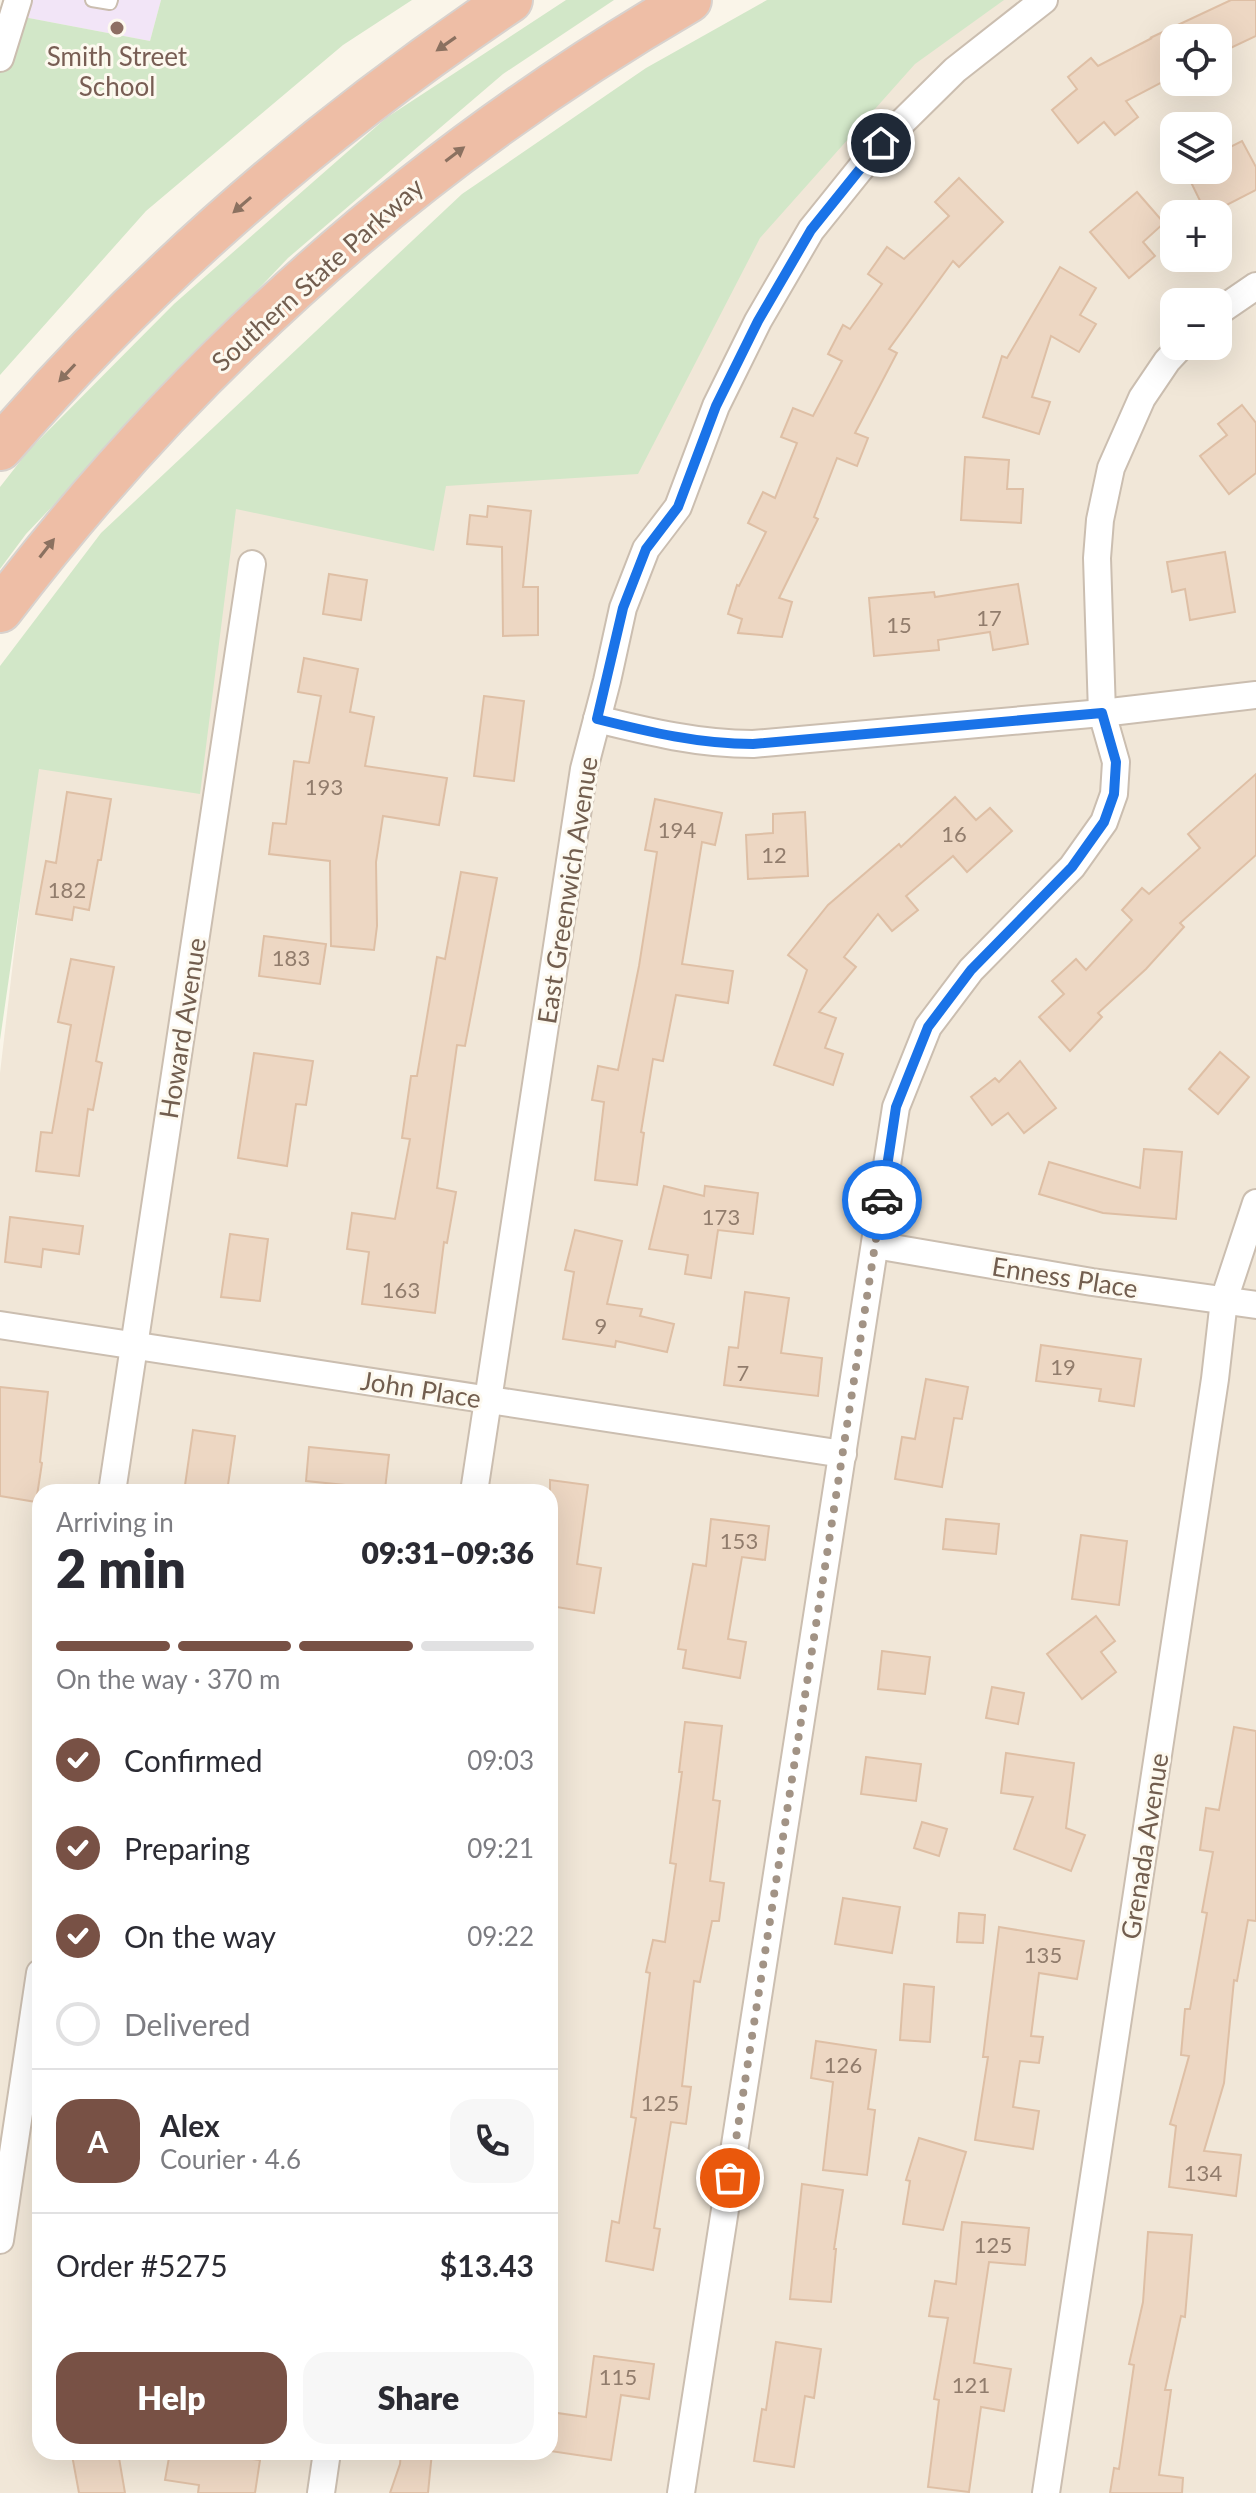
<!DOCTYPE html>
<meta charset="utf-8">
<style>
:root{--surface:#fff;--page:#f7f7f7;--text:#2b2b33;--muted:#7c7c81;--line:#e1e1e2;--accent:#785145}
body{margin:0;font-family:Lato,sans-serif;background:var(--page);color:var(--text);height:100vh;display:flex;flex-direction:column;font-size:30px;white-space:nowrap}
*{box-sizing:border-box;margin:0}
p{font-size:26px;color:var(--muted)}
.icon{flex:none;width:44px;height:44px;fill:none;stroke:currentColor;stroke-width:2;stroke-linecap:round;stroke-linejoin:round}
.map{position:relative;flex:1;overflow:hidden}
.drawer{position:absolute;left:32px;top:1484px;width:526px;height:976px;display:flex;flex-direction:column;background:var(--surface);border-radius:24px;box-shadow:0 8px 32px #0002}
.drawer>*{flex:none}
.buttons{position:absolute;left:1160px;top:24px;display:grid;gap:16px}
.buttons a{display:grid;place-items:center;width:72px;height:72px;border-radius:16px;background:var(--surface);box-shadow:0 8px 32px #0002;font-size:40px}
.pin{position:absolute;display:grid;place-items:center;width:68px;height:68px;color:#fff;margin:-34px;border:4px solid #fff;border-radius:50%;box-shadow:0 2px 8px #0007}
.courier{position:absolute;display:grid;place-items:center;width:80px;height:80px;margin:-40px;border:6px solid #1a73e8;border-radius:50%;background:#fff;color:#222;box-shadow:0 2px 10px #0007}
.headline em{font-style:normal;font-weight:800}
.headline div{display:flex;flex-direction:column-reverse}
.headline{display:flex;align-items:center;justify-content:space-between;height:136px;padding:0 24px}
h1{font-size:52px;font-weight:800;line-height:60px}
.bar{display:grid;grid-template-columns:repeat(4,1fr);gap:12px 8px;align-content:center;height:96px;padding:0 24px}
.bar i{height:10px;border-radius:6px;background:var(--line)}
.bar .current{background:var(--accent)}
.bar p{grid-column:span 4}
.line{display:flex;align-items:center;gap:20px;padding:0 24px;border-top:2px solid var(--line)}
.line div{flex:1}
.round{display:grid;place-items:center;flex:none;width:84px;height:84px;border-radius:24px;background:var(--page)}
ol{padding:0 24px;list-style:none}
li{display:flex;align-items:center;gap:24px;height:88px}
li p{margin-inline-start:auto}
li .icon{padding:8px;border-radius:50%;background:var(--accent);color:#fff;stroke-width:4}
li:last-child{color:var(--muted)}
li i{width:44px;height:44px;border:4px solid var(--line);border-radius:50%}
.cta{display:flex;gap:16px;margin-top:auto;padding:16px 24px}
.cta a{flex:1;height:92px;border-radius:24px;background:var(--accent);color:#fff;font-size:32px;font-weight:800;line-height:92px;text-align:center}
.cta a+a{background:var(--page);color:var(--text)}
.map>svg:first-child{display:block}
.residential{fill:#f1e7d8;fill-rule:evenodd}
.education{fill:#f2e5f7}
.green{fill:#d2e7c8}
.building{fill:#edd7c3;stroke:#debfa5;stroke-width:2}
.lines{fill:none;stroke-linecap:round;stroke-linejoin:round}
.service-casing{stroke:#cbbeb0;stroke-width:16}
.minor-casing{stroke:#cbbeb0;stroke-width:30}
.motorway-casing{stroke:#d8d2ce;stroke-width:48}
.service{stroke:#fff;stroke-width:12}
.minor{stroke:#fff;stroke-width:26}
.motorway{stroke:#eebea6;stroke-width:44}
.oneway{fill:#8b7160}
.done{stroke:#a29385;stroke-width:8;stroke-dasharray:0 14.4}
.route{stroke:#1a73e8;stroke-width:10}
.education-dot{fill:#8d6e63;stroke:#fdf9ef;stroke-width:3}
.labels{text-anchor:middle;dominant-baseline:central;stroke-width:6;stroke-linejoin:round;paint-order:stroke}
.number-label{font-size:22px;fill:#917c6c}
.education-label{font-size:26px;fill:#785e54;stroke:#fdf9ef}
.street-label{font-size:26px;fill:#725e4f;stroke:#fdf9ef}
</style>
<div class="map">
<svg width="1256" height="2493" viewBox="0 0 1256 2493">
<rect width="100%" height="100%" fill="#faf5e9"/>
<!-- residential -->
<path class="residential" d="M989,0H1256V2493H0V1073L36,766L230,503L439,477L755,233L909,58ZM1174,38H1218V82H1174ZM1174,126H1218V170H1174ZM1174,214H1218V258H1174ZM1174,302H1218V346H1174ZM40,1492H550V2452H40Z"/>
<!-- education -->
<polygon class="education" points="18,0 161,0 150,41 13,15"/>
<!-- green -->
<g class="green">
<polygon points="161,0 412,0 343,45 146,211 0,375 0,58 13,15 150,41"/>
<polygon points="566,0 614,0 503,74 288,258 26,534 0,569 0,487 29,450 174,304 386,118"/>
<polygon points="767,0 1004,0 915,64 760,238 638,474 446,486 434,551 236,509 200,794 39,769 0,1040 0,666 101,533 462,194 646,68"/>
</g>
<!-- building -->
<g class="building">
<polygon points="1231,0 1256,0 1256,36 1222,52 1218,38 1174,38 1174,76 1126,101 1138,117 1115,135 1104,122 1078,143 1052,110 1077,89 1068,77 1091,58 1098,66 1152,38 1150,38"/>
<polygon points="1242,141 1256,167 1256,190 1215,211 1205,211 1185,170 1218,170 1218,153"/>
<polygon points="959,178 1003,222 959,267 953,261 889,349 897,353 855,433 868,438 857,466 837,458 814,517 818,519 779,598 792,602 782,637 738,633 742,619 728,614 737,585 739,586 766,532 748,523 763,492 775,498 797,443 781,437 793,408 813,416 842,361 828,354 843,325 850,329 882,284 868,274 887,247 904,259 949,216 935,202"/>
<polygon points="1137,192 1164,223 1143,242 1155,256 1129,278 1090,232"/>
<polygon points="1060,267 1096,288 1080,315 1096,324 1079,352 1051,336 1032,397 1050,402 1039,434 983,417 1002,356 1007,358"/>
<polygon points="1242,405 1256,423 1256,473 1229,494 1200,456 1227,435 1218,424"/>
<polygon points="965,457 1009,460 1007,489 1023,489 1021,523 961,520"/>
<polygon points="488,506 531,511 523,587 538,587 538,635 503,636 502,547 467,544 470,515 487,517"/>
<polygon points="1225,552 1235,612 1190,620 1185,589 1172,592 1167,562"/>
<polygon points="329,574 367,580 361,620 323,614"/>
<polygon points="1018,584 1028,644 993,650 990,632 938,640 939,650 874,656 869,598 934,592 935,597"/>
<polygon points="304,658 358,669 350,712 374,717 365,766 447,778 439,825 383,816 376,862 377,926 374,950 331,946 330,861 269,854 273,823 286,824 294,761 309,763 321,696 298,692"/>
<polygon points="484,696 524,701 514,781 474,776"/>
<polygon points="1256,774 1256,855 1180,923 1184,927 1146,969 1098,1013 1102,1017 1070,1051 1039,1017 1064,994 1052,981 1076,959 1086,970 1132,920 1122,910 1142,888 1149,894 1200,848 1188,834"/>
<polygon points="67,792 111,799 101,860 98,860 89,910 74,907 72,920 36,914 46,861 56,863"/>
<polygon points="955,797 976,820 990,808 1012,831 967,872 953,856 906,896 918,910 892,931 878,914 844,957 856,967 819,1012 836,1018 825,1048 843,1054 833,1085 774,1065 807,970 788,955 828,905 899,844 901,847"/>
<polygon points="655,799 722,813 715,845 702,842 682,964 733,971 728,1003 676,995 663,1061 653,1059 641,1132 644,1133 637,1185 595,1180 604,1102 592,1100 598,1066 618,1070 639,966 657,852 645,850"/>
<polygon points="805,812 808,876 748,879 746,835 773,833 773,814"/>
<polygon points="461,872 497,878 465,1046 457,1045 437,1188 456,1192 447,1243 444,1242 435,1313 362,1304 369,1252 347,1249 352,1213 395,1219 410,1139 402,1138 411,1076 417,1076 437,957 445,959"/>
<polygon points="264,936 326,944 320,984 259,976"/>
<polygon points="71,959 114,967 96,1061 102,1063 93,1110 88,1109 79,1176 36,1171 41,1132 52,1133 71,1025 58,1022"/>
<polygon points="1220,1052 1249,1077 1218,1114 1189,1089"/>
<polygon points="254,1053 313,1061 306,1105 296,1104 287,1166 238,1158"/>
<polygon points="1020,1061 1056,1108 1024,1133 1008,1113 992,1125 971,1097 995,1078 999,1082"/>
<polygon points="1144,1149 1182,1152 1176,1219 1103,1213 1039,1194 1049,1162 1140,1188"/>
<polygon points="664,1186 704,1196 705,1186 758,1193 753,1234 718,1230 711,1278 685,1274 688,1255 649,1249"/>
<polygon points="10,1217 83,1226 79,1254 43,1249 41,1267 5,1262"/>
<polygon points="575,1230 622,1241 607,1304 642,1309 640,1316 674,1324 667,1352 616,1341 615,1347 563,1339 574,1272 565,1270"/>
<polygon points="230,1234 268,1239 260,1301 221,1297"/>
<polygon points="745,1292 789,1298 781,1353 822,1358 818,1396 724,1385 729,1347 738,1348"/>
<polygon points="1041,1345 1141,1359 1134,1406 1099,1401 1101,1389 1036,1381"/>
<polygon points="926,1379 968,1387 962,1419 954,1418 942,1487 895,1479 902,1437 915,1439"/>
<polygon points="0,1387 48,1392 40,1462 42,1463 36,1502 0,1496"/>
<polygon points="193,1430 235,1436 227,1492 184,1492"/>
<polygon points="309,1447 389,1455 385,1489 306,1481"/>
<polygon points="550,1480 588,1485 577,1564 601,1568 594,1613 550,1606"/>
<polygon points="711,1519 769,1526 765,1560 742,1557 728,1639 746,1642 740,1678 683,1668 686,1650 678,1649 693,1564 706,1566"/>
<polygon points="946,1519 999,1524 996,1554 943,1549"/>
<polygon points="1081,1535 1127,1541 1119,1605 1072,1599"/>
<polygon points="1096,1616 1115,1641 1101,1652 1116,1672 1082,1699 1047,1654"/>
<polygon points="882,1651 930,1657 925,1694 878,1689"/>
<polygon points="992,1687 1024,1693 1018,1724 986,1718"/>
<polygon points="685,1722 722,1726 713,1800 720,1801 710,1881 724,1883 719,1921 712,1921 700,1982 694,1981 682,2086 691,2087 686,2124 671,2122 654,2228 660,2229 653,2270 606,2261 612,2221 619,2223 636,2118 631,2117 650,1973 646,1972 653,1940 665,1942 676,1864 670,1863 682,1772 679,1772"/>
<polygon points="1234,1727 1256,1731 1256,1921 1248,1920 1237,1981 1234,1980 1224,2083 1204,2151 1241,2155 1236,2196 1169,2187 1176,2126 1170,2124 1189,2056 1181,2055 1185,2009 1190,2009 1207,1913 1202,1912 1213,1852 1200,1850 1206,1808 1219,1810"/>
<polygon points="1006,1753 1074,1763 1066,1828 1085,1835 1071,1871 1014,1849 1033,1797 1001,1793"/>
<polygon points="866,1757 921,1764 916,1801 861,1794"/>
<polygon points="922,1822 947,1829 939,1856 914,1848"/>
<polygon points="843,1898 900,1907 892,1953 835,1944"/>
<polygon points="959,1913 985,1915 983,1943 957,1942"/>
<polygon points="999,1927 1084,1941 1077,1979 1039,1973 1031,2036 1043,2037 1039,2063 1020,2061 1013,2107 1039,2111 1033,2149 975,2140 988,2057 983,2057"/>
<polygon points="904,1984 934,1987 930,2042 900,2040"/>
<polygon points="816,2041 876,2050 868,2109 875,2110 867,2175 823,2170 833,2082 811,2078"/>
<polygon points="919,2138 966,2152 943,2230 903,2224 910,2181 906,2180"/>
<polygon points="802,2184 843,2190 834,2249 836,2249 831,2302 790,2299"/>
<polygon points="962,2222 1029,2228 1025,2265 989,2262 974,2363 1011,2369 1004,2411 981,2407 969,2492 928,2487 939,2400 934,2399 948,2318 929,2316 935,2281 956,2284"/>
<polygon points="1148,2232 1192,2235 1185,2317 1181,2316 1165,2390 1171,2390 1159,2475 1183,2478 1182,2493 1110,2493 1114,2468 1119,2469 1134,2365 1129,2364 1143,2302"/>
<polygon points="776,2342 821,2349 814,2398 805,2396 794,2467 754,2461 762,2409 766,2410"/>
<polygon points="594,2356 654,2364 649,2399 621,2395 611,2460 550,2451 550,2412 586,2417"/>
<polygon points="88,2452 118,2452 125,2493 79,2493 72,2455"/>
<polygon points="170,2452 230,2452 230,2456 260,2460 255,2493 198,2493 199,2485 165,2480"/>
<polygon points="401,2452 432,2452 428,2493 390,2493 400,2464"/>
</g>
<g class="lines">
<!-- service casing -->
<g class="service-casing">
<polyline id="service" points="92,0 110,3 111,0"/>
</g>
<!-- minor casing -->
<g class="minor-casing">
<g id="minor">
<polyline points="0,58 18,0"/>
<polyline points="1218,312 1256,286"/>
<path d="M597,719C649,732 699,744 753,744L1102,713L1256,695"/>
<polyline points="875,1245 1092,1282 1256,1305"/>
<polyline points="0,1325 843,1454"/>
<polyline points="112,1492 252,564"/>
<polyline points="474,1492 584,769 607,681 623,608 646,549 678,507 716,406 758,321 811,230 881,143 955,70 1044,0"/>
<polyline points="0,2240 40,1973"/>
<polyline points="321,2493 327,2452"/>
<polyline points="681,2493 896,1107 928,1027 971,970 1072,867 1104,822 1114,794 1116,762 1102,713 1097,558 1100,520 1111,468 1142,398 1167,361 1181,346"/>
<polyline points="1046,2493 1215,1379 1224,1300 1256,1203"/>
</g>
</g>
<!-- motorway casing -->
<g class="motorway-casing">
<g id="motorway">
<path d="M0,448C149,275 321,127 510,0"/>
<path d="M0,610C189,362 419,157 689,0"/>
</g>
</g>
<!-- service -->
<use href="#service" class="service"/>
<!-- minor -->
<use href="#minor" class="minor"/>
<!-- motorway -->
<use href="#motorway" class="motorway"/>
</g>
<!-- one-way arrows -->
<defs><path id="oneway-solid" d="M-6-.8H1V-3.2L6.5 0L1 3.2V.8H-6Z" transform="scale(2)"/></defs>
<g class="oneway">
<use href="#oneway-solid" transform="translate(446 44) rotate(145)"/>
<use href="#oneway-solid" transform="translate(455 154) rotate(-37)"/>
<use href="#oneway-solid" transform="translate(242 205) rotate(139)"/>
<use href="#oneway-solid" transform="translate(67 373) rotate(133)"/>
<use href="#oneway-solid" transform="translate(47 548) rotate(-52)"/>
</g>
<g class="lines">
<!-- done -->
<polyline class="done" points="730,2178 882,1200"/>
<!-- route -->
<path class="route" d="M881,143L811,230L758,321L716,406L678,507L646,549L623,608L597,719C649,732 699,744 753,744L1102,713L1116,762L1114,794L1104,822L1072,867L971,970L928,1027L896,1107L882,1200"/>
</g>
<!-- markers -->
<circle class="education-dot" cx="117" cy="28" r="8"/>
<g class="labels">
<!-- number labels -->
<g class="number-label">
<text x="989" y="617">17</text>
<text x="899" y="624">15</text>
<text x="324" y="786">193</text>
<text x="677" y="829">194</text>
<text x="954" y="833">16</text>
<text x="774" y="854">12</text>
<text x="67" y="889">182</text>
<text x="291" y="957">183</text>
<text x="721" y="1216">173</text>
<text x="401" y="1289">163</text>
<text x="601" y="1325">9</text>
<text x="1063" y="1366">19</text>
<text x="743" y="1372">7</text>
<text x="739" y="1540">153</text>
<text x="1043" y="1954">135</text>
<text x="843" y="2064">126</text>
<text x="660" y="2102">125</text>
<text x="1203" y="2172">134</text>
<text x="993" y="2244">125</text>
<text x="618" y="2376">115</text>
<text x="971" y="2384">121</text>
</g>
<!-- education labels -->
<g class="education-label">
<text x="117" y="56">Smith Street<tspan x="117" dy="30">School</tspan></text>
</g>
<!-- street labels -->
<g class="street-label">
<text transform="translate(317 274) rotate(-42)">Southern State Parkway</text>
<text transform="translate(567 890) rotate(-81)">East Greenwich Avenue</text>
<text transform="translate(182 1028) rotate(-81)">Howard Avenue</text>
<text transform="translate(1065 1277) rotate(9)">Enness Place</text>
<text transform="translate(421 1389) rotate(9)">John Place</text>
<text transform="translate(1144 1846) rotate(-81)">Grenada Avenue</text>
</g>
</g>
</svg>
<div class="buttons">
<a><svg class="icon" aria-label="locate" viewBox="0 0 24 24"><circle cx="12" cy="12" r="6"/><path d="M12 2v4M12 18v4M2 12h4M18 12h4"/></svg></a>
<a><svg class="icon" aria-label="layers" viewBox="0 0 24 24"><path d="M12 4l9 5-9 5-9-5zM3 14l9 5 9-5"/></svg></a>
<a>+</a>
<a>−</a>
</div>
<div class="pin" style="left:730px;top:2178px;background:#ea580c"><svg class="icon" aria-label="bag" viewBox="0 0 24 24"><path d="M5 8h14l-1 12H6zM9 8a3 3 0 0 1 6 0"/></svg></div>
<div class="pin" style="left:881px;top:143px;background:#1f2937"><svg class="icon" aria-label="home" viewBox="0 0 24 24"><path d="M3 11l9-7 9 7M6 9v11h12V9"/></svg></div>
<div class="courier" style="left:882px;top:1200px"><svg class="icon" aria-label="car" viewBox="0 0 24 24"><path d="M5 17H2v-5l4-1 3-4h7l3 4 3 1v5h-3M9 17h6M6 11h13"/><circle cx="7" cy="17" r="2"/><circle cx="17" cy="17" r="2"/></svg></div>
<section class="drawer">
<div class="headline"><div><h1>2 min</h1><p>Arriving in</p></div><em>09:31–09:36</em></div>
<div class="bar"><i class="current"></i><i class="current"></i><i class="current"></i><i></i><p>On the way · 370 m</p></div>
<ol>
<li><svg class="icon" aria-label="check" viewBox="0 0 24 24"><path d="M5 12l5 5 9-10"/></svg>Confirmed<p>09:03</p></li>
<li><svg class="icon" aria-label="check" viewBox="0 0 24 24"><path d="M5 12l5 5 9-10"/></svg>Preparing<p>09:21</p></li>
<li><svg class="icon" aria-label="check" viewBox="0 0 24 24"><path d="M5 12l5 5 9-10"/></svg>On the way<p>09:22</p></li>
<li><i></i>Delivered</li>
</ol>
<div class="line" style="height:144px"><b class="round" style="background:var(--accent);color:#fff">A</b><div><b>Alex</b><p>Courier · 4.6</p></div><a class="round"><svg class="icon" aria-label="phone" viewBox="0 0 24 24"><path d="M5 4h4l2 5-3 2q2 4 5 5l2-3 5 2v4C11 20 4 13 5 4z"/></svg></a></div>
<div class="line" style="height:104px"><div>Order #5275</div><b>$13.43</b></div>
<div class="cta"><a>Help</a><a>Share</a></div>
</section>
</div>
